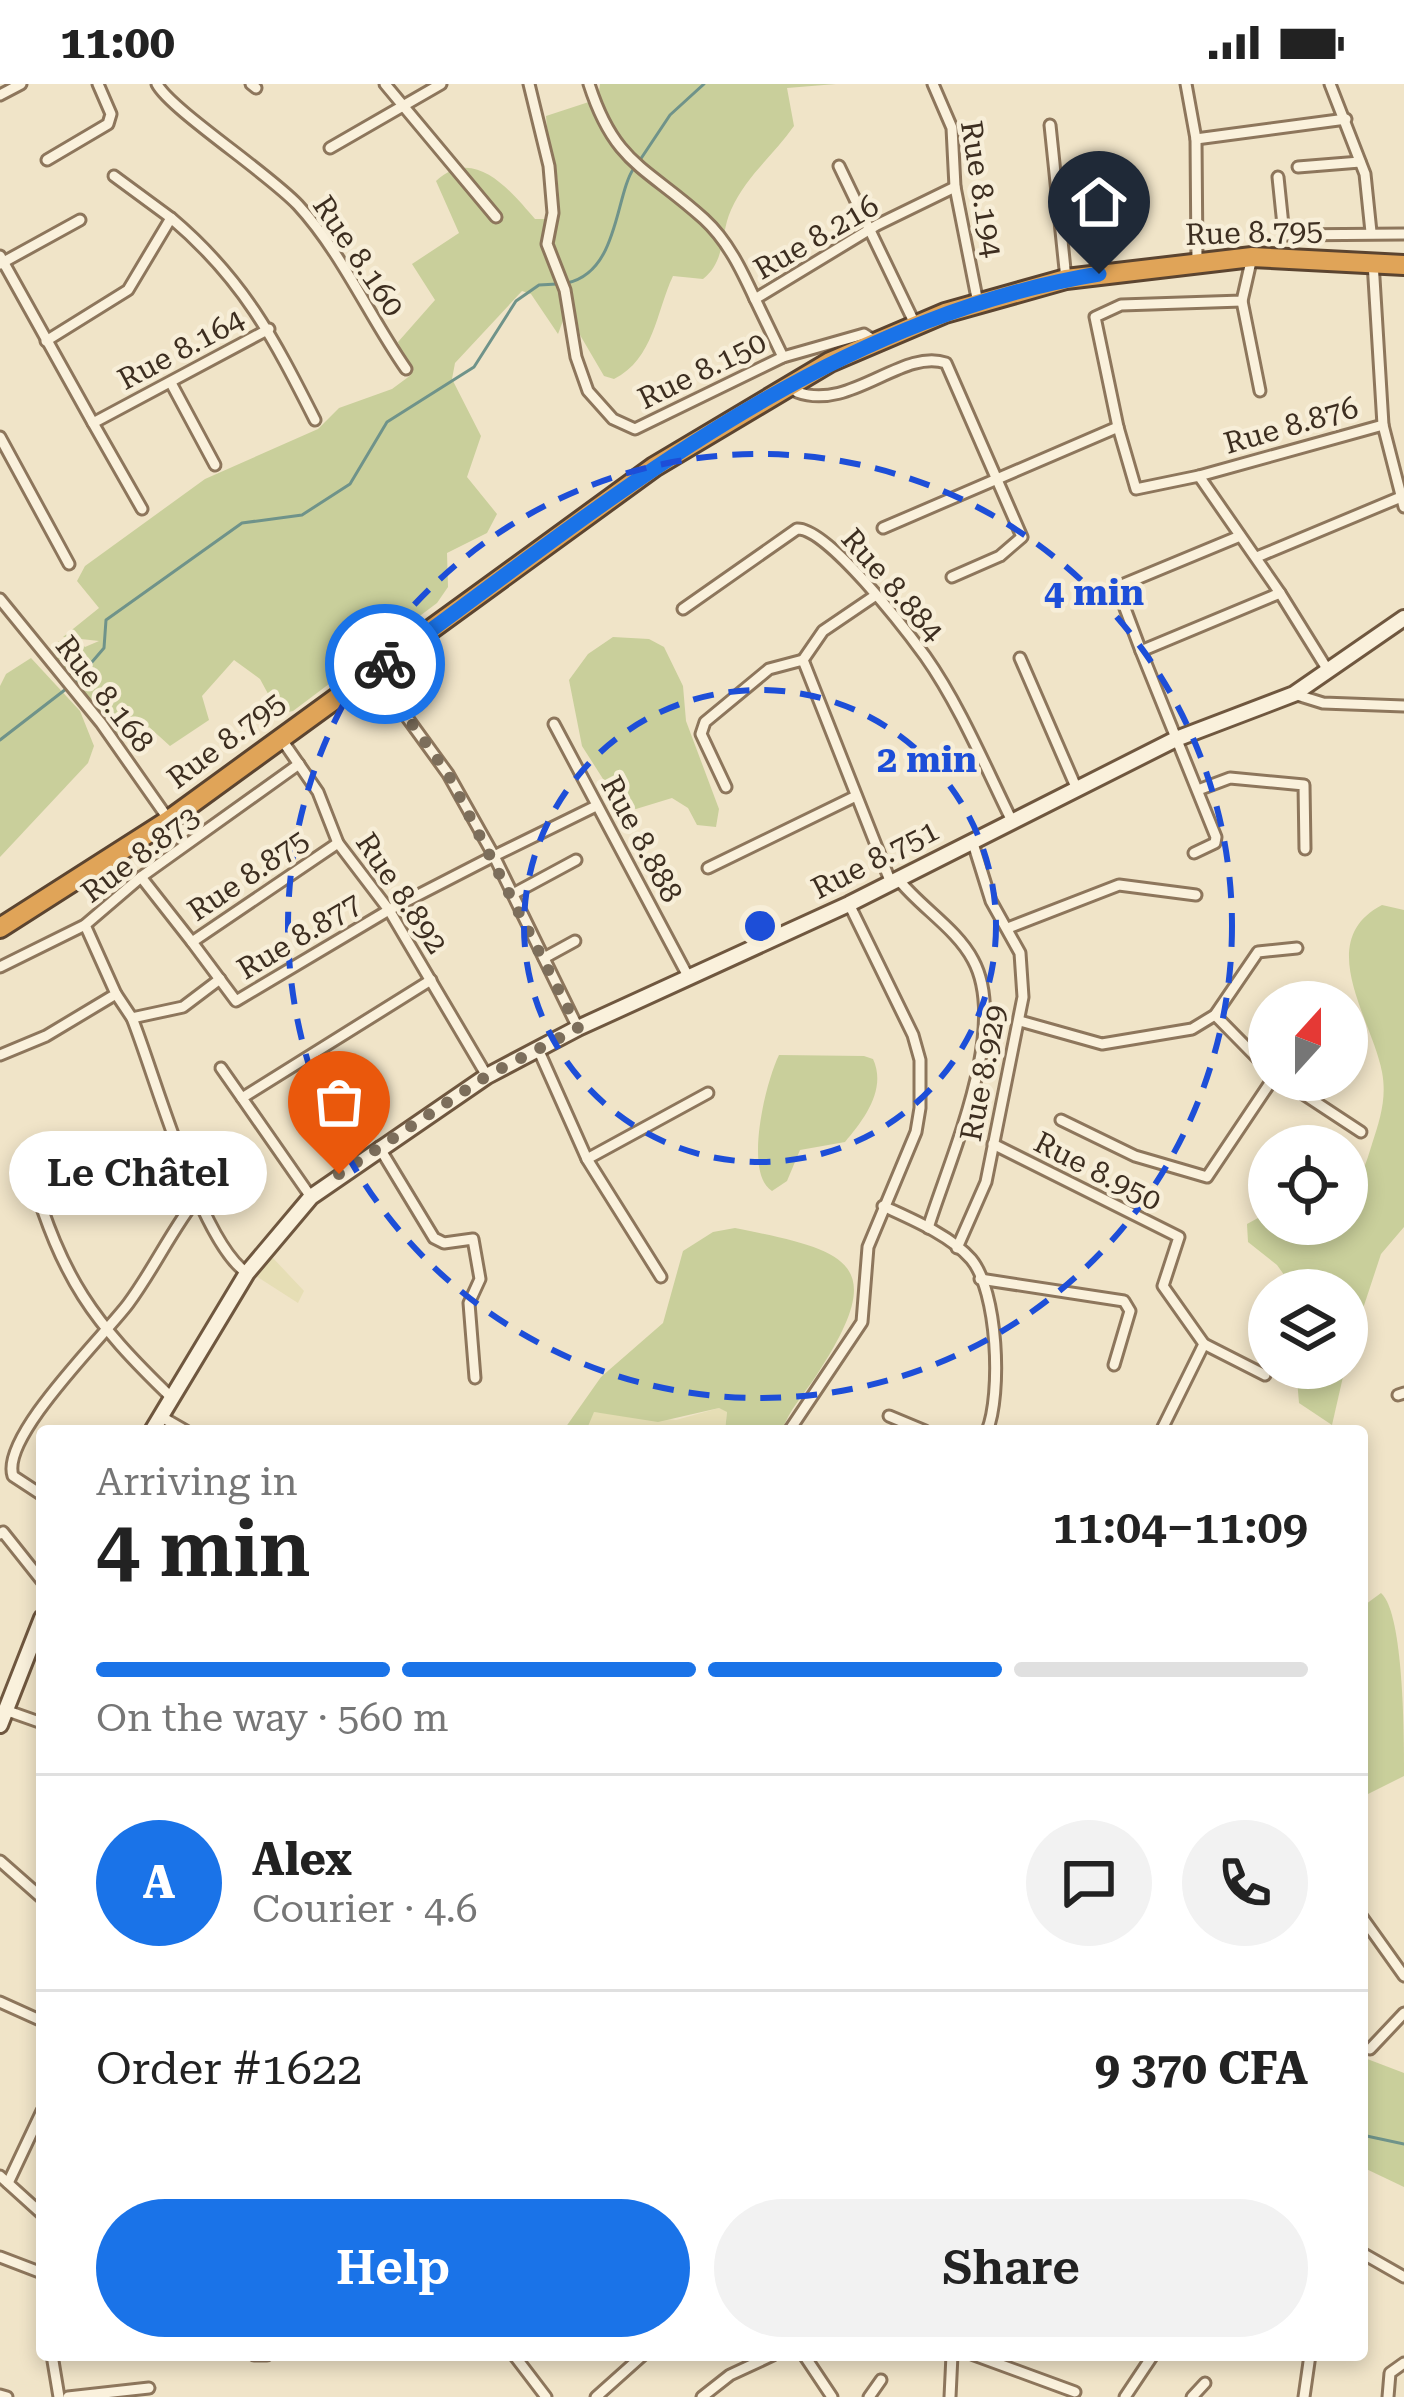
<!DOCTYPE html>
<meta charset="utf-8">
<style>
:root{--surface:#fff;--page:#f2f2f2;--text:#222;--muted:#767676;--line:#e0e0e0;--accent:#1a73e8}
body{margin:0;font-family:"Roboto Serif",serif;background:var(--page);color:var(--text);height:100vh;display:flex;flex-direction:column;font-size:45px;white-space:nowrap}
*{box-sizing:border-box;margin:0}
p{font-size:39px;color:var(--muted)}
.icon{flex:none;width:66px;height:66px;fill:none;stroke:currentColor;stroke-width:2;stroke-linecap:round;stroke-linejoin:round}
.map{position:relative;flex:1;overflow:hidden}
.side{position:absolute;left:36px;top:1341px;width:1332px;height:936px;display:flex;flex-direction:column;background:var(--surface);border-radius:12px;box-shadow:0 6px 18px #0003}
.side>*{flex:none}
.needle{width:78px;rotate:21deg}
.buttons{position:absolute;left:1248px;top:897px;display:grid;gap:24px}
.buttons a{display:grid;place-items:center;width:120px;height:120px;border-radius:50%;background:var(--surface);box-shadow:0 6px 18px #0003;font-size:60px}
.pin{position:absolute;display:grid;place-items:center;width:102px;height:102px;color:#fff;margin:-123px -51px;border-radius:50% 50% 50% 0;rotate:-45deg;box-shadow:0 0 12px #0007}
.pin .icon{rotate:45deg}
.courier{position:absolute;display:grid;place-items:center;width:120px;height:120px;margin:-60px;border:9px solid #1a73e8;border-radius:50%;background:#fff;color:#222;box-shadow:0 3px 15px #0007}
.bubble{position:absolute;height:84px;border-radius:42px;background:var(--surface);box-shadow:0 6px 18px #0003;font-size:39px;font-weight:600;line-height:84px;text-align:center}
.overview em{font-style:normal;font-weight:600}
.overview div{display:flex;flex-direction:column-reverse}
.overview{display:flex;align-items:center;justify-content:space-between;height:204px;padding:0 60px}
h1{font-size:78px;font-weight:600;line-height:90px}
.bar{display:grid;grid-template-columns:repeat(4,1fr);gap:18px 12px;align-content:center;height:144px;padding:0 60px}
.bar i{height:15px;border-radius:9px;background:var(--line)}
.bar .current{background:var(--accent)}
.bar p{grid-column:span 4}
.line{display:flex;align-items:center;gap:30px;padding:0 60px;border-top:3px solid var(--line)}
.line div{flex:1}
.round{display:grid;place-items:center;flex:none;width:126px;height:126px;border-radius:63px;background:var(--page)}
.button{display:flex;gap:24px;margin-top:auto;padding:24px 60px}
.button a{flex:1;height:138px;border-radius:72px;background:var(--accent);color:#fff;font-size:48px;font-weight:600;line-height:138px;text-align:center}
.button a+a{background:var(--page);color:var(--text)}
.status{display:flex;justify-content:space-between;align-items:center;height:84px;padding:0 60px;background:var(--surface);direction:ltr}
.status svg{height:33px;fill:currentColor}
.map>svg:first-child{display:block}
.farmland{fill:#e6deb5}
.green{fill:#c9cf9b}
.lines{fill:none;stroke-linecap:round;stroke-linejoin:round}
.stream{stroke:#6f938a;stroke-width:3}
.street-casing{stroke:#8d765c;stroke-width:15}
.secondary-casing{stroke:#6f573f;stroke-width:20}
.highway-casing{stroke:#5b4430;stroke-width:24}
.street{stroke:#faf1dc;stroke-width:9}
.secondary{stroke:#faf1dc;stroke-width:14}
.highway{stroke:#e0a458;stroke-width:18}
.done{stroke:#7c6e5b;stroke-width:12;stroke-dasharray:0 21.6}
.route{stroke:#1a73e8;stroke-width:15}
.ring{fill:none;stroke:#1d4ed8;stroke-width:6;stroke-dasharray:21 15}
.labels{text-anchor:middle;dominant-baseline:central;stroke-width:9;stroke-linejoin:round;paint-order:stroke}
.street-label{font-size:30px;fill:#3d2e20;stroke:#f7eed8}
.centre{fill:#1d4ed8;stroke:#f7eed8;stroke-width:6}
.ring-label{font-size:36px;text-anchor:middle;font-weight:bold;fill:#1d4ed8;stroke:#f7eed8;stroke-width:9;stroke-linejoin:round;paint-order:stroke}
</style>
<div class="status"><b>11:00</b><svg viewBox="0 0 49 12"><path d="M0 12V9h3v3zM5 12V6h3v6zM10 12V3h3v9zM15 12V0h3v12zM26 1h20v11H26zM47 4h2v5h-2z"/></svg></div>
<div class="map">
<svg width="1404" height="2313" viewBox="0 0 1404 2313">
<rect width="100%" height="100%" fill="#f0e4c8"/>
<!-- farmland -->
<g class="farmland">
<polygon points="272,1173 304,1207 298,1219 256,1192"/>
<polygon points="719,1324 727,1327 725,1347 586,1347 593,1328 676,1336"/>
</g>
<!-- green -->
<g class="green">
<path d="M600,0H836L787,4L794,42C773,72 746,92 731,126C720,150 726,177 703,195L673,192C656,228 654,275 614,295L604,292L580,251L574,222L567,226L558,250L531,210L522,207L455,279L452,295L481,352L467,393L497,430L487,449L447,469L448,503L437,519L293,627L279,630L260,595L234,576L202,612L209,636L170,662L149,643L125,658L51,568L59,557L79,588L80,559L85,563L99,557L63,553L99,524L77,497L85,482L205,395L318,345L339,324L392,305L411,291L398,258L435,216L412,180L459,149L436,97C475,60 512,109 535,135H552C569,104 547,66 546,32L598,15Z"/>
<polygon points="613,553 649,555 664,563 683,602 686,637 719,725 716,743 697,741 688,724 672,714 636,725 619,720 582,662 569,596 588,570"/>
<polygon points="31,574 80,627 94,662 88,679 0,773 0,602 6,590"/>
<path d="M1382,821L1404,826V1143L1381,1170L1347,1273V1206H1295L1277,1181L1248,1158L1247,1140L1269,1128V1140H1347V1108C1362,1095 1366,1079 1372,1060C1380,1036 1387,1014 1382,988C1372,935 1313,857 1382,821Z"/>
<path d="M779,971L864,972L873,975C887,1005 864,1036 845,1058L800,1066L787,1097L772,1107C743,1089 766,997 779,971Z"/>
<path d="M735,1144C852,1167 890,1179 816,1292C804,1310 789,1326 782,1347H725L727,1328L719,1324L658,1338L594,1328L586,1347H563L601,1293L663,1239L683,1167L713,1148Z"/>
<polygon points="1296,1284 1345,1284 1332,1341 1299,1319"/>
<path d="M1381,1509C1404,1529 1404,1654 1404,1692L1362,1713V1523Z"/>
<polygon points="1362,1973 1404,1989 1404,2103 1362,2083"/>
</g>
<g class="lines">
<!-- stream -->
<g class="stream">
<polyline points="640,76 670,31 704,0"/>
<path d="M567,199C619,188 615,111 634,84"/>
<polyline points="74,599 104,564 106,536 242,439 302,431 350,400 387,338 474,283 516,217 539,201 557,200"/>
<polyline points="0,656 66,605"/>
<polyline points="1362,2051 1404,2060"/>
</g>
<!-- street casing -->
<g class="street-casing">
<g id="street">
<path d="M157,0C170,25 268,89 298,121C342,169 369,232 406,285"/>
<polyline points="251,0 256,4"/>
<polyline points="385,0 496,133"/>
<polyline points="529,0 549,82 553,129 547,160 565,206 576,273 588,307 613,335 635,345 783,273 864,250 875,257"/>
<path d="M589,0C615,81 647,83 704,135C728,157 742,187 755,215"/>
<polyline points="933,0 952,44 955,103 978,219"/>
<polyline points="1186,0 1196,55 1197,177"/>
<polyline points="1330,0 1365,90 1371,148"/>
<polyline points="0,11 21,0"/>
<polyline points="1050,41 1066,195"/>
<polyline points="1196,55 1346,35"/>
<polyline points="330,64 441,0"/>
<polyline points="47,76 108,40 111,30 98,0"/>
<polyline points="839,82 915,240"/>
<polyline points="1298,83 1360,78"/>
<polyline points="114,92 171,134"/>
<polyline points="1278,93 1284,151 1404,150"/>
<polyline points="0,172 93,339 269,245"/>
<polyline points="1373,178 1383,341"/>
<polyline points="0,180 80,136"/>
<polyline points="1242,217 1260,307"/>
<path d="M46,257L128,206L171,134C243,195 273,253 315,336"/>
<polyline points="783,273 755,215 877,141 955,103"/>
<path d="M790,298L797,308C850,328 902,264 946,279L1022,453L1000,472L952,493"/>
<polyline points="171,299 215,381"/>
<polyline points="93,339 142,425"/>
<polyline points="1118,343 1136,405 1199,392 1280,509"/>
<polyline points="0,353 69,480"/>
<polyline points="1199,392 1383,341 1404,423"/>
<polyline points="883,444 1118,343 1095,233 1121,221 1242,217 1252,173"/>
<polyline points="1257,473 1401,413"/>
<polyline points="0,515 101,639 169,736"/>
<path d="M683,525L797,445C827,443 906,546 925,572C959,620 985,682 1011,735"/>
<polyline points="1141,567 1117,503 1240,452"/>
<polyline points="1020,574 1076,703"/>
<polyline points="803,576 823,547 876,511"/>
<polyline points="374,588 448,690 494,772 596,722"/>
<polyline points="1294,610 1323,619 1404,622"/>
<polyline points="554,640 689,894"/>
<polyline points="280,653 318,708 338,759 389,826 487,992"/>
<polyline points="726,703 701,650 705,638 769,585 803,576 891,799"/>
<polyline points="1198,706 1230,694 1304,701 1305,765"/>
<polyline points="1194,769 1215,759 1216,753 1141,567 1280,509 1329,588"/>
<polyline points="708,784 856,712"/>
<polyline points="141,793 192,858 338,759"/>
<path d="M898,795C920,823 957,845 973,876C1010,944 949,1076 928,1144"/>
<polyline points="513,810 576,776"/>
<polyline points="1008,844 1119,801 1196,811"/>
<polyline points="192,858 236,917 389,826 494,772 578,944"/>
<polyline points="544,874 575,857"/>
<polyline points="0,883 85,841 141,793 299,680"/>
<path d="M116,910L132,934C155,991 200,1158 247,1189"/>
<polyline points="1215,931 1269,986"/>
<polyline points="132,934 183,923 220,895"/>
<polyline points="1020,937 1102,960 1192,945 1215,931 1258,868 1297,864"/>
<polyline points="538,965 587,1075 708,1009"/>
<polyline points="0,971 46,952 116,910 85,841"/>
<polyline points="221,984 242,1014"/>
<polyline points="1282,996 1361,1048"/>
<polyline points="1061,1036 1135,1072 1207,1093 1272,996"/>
<polyline points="993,1060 1179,1153 1163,1202 1204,1260 1161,1347"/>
<polyline points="379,1063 434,1154 444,1159 473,1155 480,1195 469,1219 475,1294"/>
<polyline points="587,1075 661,1193"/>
<path d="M30,1087C63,1196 91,1236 172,1314"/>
<polyline points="311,1113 242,1014 431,896"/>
<path d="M883,1122C911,1135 950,1151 971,1175C998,1207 1002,1310 987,1347"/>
<polyline points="957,1164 986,1098 1023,913 1020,869 991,817 972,756"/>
<polyline points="980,1195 1124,1217 1130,1227 1114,1281"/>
<polyline points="1204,1260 1265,1291"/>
<polyline points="1398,1311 1404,1309"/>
<polyline points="160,1332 186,1347"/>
<polyline points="889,1332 925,1347"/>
<polyline points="789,1347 862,1238 868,1163 916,1048 920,1024 920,976 913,951 849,820"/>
<path d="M42,1411L13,1392C0,1353 104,1252 128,1220C154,1185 172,1145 199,1111"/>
<polyline points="0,1450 3,1448 42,1497"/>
<polyline points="5,1626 42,1639"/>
<polyline points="0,1777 42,1814"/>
<polyline points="1362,1833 1404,1892"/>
<polyline points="0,1918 42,1937"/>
<polyline points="1370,1965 1404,1929"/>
<polyline points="0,2092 42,2130"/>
<polyline points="8,2099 42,2027"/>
<polyline points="1362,2169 1404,2193"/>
<polyline points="0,2173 42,2189"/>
<polyline points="52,2271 59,2313"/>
<polyline points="254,2271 267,2271"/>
<polyline points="514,2271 546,2313"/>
<polyline points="804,2271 832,2313"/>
<polyline points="974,2271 1075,2308"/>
<polyline points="0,2311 7,2313"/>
<polyline points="68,2313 149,2304"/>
<polyline points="596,2313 643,2271"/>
<polyline points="702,2313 730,2291 773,2271"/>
<polyline points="869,2313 881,2296"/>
<polyline points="950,2313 952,2271"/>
<polyline points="1125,2313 1153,2271"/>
<polyline points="1192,2313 1205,2299"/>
<polyline points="1304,2313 1310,2271"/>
<polyline points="1388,2313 1390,2289 1404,2279"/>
</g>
</g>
<!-- secondary casing -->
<g class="secondary-casing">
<g id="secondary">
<polyline points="152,1347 247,1189 311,1113 487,992 578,944 849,820 1176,655 1294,610 1404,534"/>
<polyline points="0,1641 42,1534"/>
</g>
</g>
<!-- highway casing -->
<g class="highway-casing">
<polyline id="highway" points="0,844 169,736 654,383 830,278 945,229 1066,195 1252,173 1404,181"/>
</g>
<!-- street -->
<use href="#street" class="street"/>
<!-- secondary -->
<use href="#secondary" class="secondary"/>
<!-- highway -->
<use href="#highway" class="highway"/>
</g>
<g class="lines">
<!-- done -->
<polyline class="done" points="339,1090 487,992 578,944 448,690 374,587 385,580"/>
<!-- route -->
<path class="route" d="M385,580C606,419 821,236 1099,190"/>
</g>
<!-- distance rings -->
<g class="ring">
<circle cx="760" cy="842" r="236"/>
<circle cx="760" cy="842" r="472"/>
</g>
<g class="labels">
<!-- street labels -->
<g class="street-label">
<text transform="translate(982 105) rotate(81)">Rue 8.194</text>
<text transform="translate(1254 148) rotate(-2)">Rue 8.795</text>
<text transform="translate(816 153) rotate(-30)">Rue 8.216</text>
<text transform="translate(359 172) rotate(56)">Rue 8.160</text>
<text transform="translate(181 265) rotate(-28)">Rue 8.164</text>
<text transform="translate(702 286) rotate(-26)">Rue 8.150</text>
<text transform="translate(1291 341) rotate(-16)">Rue 8.876</text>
<text transform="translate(893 501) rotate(49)">Rue 8.884</text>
<text transform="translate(105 610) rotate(52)">Rue 8.168</text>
<text transform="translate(226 656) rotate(-37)">Rue 8.795</text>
<text transform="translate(642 755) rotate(62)">Rue 8.888</text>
<text transform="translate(140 770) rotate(-37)">Rue 8.873</text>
<text transform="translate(875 775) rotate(-27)">Rue 8.751</text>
<text transform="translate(248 791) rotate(-34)">Rue 8.875</text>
<text transform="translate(402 809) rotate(56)">Rue 8.892</text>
<text transform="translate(299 852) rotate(-31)">Rue 8.877</text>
<text transform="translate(983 989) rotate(-79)">Rue 8.929</text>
<text transform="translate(1098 1087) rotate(27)">Rue 8.950</text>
</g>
</g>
<circle cx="760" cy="842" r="18" class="centre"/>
<g class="ring-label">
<text x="1094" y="521">4 min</text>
<text x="927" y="688">2 min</text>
</g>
</svg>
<div class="buttons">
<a><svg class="needle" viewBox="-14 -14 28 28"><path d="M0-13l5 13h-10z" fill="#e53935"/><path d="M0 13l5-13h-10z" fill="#767676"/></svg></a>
<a><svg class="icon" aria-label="locate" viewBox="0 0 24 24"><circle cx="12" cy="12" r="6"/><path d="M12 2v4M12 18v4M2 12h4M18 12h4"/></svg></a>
<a><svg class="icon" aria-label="layers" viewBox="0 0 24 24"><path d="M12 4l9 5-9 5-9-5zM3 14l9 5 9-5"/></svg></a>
</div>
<div class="pin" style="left:339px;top:1090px;background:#ea580c"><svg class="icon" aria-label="bag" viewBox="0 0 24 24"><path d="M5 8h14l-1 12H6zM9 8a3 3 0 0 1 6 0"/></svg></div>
<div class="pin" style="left:1099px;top:190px;background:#1f2937"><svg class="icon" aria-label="home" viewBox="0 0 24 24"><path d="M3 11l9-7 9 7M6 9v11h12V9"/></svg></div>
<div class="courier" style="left:385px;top:580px"><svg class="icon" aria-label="bike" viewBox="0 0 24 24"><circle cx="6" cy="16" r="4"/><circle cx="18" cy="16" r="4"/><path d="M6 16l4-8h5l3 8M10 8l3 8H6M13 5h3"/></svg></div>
<div class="bubble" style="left:9px;top:1047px;width:258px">Le Châtel</div>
<section class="side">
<div class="overview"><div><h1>4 min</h1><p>Arriving in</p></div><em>11:04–11:09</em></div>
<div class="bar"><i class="current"></i><i class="current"></i><i class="current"></i><i></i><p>On the way · 560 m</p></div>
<div class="line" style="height:216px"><b class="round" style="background:var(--accent);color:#fff">A</b><div><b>Alex</b><p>Courier · 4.6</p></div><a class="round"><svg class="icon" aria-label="chat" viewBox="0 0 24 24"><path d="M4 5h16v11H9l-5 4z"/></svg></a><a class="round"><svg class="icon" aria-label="phone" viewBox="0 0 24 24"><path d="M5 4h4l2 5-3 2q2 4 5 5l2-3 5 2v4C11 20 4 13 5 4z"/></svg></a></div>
<div class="line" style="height:156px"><div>Order #1622</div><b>9 370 CFA</b></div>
<div class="button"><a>Help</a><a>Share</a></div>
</section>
</div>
